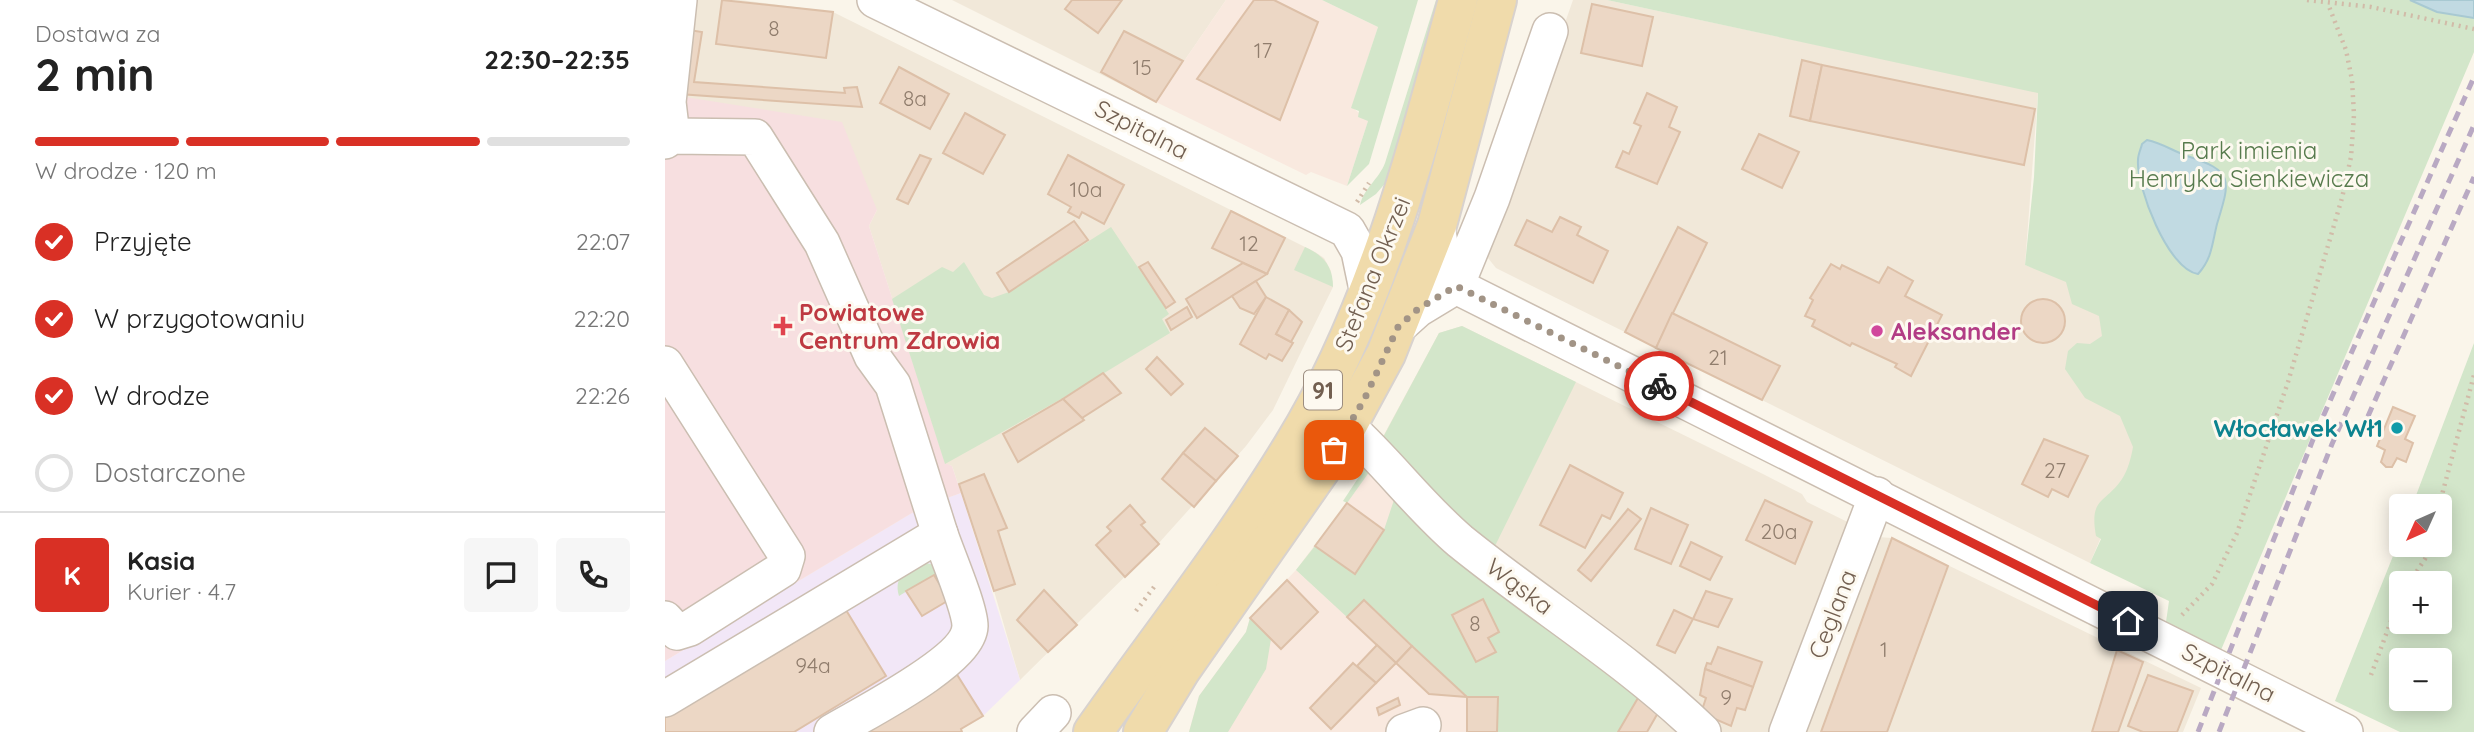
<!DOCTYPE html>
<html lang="pl">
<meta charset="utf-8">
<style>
:root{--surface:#fff;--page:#f6f6f6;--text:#222;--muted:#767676;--line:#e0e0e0;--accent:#d93025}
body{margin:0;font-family:Quicksand,sans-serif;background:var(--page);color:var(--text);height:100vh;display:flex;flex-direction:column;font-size:26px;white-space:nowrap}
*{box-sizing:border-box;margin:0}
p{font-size:23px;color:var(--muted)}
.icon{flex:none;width:38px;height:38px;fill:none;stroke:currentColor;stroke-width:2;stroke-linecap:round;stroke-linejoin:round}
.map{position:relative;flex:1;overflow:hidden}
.details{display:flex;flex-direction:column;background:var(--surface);width:665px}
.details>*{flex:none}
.needle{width:46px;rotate:225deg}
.controls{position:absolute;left:1724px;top:494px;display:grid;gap:14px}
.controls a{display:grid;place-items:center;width:63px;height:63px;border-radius:7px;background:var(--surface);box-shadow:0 4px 18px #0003;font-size:35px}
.pin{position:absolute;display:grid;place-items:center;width:60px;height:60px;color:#fff;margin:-30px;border-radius:14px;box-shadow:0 4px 10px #0006}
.courier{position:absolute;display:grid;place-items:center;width:70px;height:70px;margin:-35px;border:5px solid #d93025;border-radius:50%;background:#fff;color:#222;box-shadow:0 2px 9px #0007}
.summary em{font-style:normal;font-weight:700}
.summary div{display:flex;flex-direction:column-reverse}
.summary{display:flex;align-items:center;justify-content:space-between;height:119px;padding:0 35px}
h1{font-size:46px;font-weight:700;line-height:52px}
.bar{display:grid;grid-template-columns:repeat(4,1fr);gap:10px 7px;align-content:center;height:84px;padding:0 35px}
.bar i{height:9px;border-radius:5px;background:var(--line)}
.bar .on{background:var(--accent)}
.bar p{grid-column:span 4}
.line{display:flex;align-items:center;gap:18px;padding:0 35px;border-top:2px solid var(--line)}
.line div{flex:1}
.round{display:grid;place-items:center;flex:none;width:74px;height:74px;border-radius:7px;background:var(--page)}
ol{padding:0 35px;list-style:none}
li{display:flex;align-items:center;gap:21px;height:77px}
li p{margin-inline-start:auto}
li .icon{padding:7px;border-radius:50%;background:var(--accent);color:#fff;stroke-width:4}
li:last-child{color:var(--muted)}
li i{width:38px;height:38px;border:4px solid var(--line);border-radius:50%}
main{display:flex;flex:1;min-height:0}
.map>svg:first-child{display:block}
.residential{fill:#f1e8d9}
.commercial{fill:#f9e9df}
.education{fill:#f2e7f7}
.medical{fill:#f7dfe0}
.green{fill:#d3e6ca;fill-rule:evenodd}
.water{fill:#c1dae2;stroke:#a8c9d2;stroke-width:2}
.building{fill:#ecd7c5;stroke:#ddc0a8;stroke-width:2}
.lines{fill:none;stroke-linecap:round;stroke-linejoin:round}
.minor-casing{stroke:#cbbeb1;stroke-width:38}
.major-casing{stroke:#d8d2ce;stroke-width:42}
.path{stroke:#d1bba8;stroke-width:4.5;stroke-dasharray:2 5;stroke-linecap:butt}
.minor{stroke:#fff;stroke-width:35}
.major{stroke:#f0dbab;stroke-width:38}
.rail{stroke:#b9a9c3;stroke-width:5;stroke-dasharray:10 7;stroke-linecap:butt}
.done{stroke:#a29486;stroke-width:7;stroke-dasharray:0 12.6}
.route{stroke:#d93025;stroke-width:9}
.health-dot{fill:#e0444e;stroke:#fdf9f0;stroke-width:2.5}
.hotel-dot{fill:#d1479c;stroke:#fdf9f0;stroke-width:2.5}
.culture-dot{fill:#0f9aa8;stroke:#fdf9f0;stroke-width:2.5}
.labels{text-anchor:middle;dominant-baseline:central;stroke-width:6;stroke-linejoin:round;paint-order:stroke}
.number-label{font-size:21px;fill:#907d6d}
.shield{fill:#fdf9f0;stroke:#9c8d80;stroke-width:2}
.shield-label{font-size:23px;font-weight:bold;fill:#725f50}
.street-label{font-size:24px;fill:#725f50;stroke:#fdf9f0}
.park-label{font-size:24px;fill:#577b4d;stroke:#fdf9f0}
.health-label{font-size:24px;font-weight:bold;fill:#be3a42;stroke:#fdf9f0;text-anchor:start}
.hotel-label{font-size:24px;font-weight:bold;fill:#b23c85;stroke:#fdf9f0;text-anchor:start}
.culture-label{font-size:24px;font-weight:bold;fill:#0d838f;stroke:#fdf9f0;text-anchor:end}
</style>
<main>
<section class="details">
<div class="summary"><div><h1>2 min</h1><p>Dostawa za</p></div><em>22:30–22:35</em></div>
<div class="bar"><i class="on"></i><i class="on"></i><i class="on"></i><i></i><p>W drodze · 120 m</p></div>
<ol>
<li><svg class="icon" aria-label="check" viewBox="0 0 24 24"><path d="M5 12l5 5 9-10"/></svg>Przyjęte<p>22:07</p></li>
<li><svg class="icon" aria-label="check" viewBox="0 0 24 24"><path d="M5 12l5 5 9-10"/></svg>W przygotowaniu<p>22:20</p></li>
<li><svg class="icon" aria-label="check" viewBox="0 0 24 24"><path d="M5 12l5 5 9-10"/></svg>W drodze<p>22:26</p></li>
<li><i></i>Dostarczone</li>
</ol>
<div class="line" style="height:126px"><b class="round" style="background:var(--accent);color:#fff">K</b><div><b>Kasia</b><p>Kurier · 4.7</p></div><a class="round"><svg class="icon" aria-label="chat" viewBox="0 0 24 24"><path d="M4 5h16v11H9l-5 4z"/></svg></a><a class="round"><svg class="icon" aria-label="phone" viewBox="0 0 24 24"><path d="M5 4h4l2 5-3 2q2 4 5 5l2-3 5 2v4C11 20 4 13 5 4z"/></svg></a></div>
</section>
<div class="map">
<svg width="1809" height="732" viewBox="0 0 1809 732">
<rect width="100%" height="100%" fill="#faf5ea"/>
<!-- residential -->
<g class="residential">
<polygon points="29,0 75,0 168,12 650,252 659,258 666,271 668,287 637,350 608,410 581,446 493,544 355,680 329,591 287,466 280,464 204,226 212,210 20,97"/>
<polygon points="287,0 561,0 491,102"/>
<polygon points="908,0 942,0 1373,92 1360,265 1529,319 1425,563 831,268 819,253"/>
<polygon points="797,326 1098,474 1137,494 1142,502 1213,537 1227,538 1536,688 1518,732 802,732 631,570 682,503 774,333"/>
</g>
<!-- commercial -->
<g class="commercial">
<polygon points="561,0 657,0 713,27 687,107 703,121 682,186 646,172 641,175 491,102"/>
<polygon points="707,468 729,500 719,530 682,503"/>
<polygon points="631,570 764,693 802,697 802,732 524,732 534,696 581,632 585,618"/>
</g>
<!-- education -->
<polygon class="education" points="296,493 355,680 318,716 296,729 297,732 0,732 0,661 257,507"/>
<!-- medical -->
<polygon class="medical" points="0,0 20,97 177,122 212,210 204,226 280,463 287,466 296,493 257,507 0,661"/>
<!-- green -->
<g class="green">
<polygon points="657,0 753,0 704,164 682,186 703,121 693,117 694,111 686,108 713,27"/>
<path d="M771,0H774L723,180L711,194L695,205C699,188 714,179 720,163Z"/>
<path d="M942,0H1809V52L1556,650L1501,622L1504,601L1425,563L1436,539L1431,536C1424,497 1440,504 1457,479C1463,470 1466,458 1468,447L1455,416L1420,398L1400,369L1403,351L1412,343L1425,344L1437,336L1434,316L1407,304L1401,282L1360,265L1369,177L1373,93Z"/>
<polygon points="446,227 504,314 497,319 505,333 398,398 280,464 227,299 277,267 288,272 299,262 319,295 327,298 344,292"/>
<path d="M640,247C658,255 668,266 668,287L629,270Z"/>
<polygon points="797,326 911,382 827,552 715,443 774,333"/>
<path d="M1809,343V732H1735L1670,701L1736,536V544H1774V506H1747ZM1736,583H1774V621H1736ZM1736,660H1774V698H1736Z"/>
<path d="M705,460L729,500L976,693L953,732H832L833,697H802L700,600L682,617L631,570L650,546L690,573L719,530L729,500L707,468L682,503L678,501ZM818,599L833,631L823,638L831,652L811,662L787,614Z"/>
<path d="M261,563L270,565L279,576L271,578L268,575L234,596C228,576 243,565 261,563Z"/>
<polygon points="585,618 606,639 601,669 563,732 524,732 534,696 581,632"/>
</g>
<!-- water -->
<g class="water">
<polygon points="1745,0 1809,0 1809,18 1772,12"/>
<path d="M1482,140C1497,143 1508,151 1522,156C1570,171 1565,181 1552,224C1547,244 1547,259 1533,274C1503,270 1471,186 1473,160C1473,154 1476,149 1477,144Z"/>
</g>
<!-- building -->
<g class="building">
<polygon points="57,0 168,12 161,58 51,44"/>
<polygon points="407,0 457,0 433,33 400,9"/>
<polygon points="589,0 609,0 653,22 615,120 532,79"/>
<polygon points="927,4 988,17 977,66 916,53"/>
<polygon points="24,30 37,32 29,82 180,93 179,88 192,87 197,107 14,94"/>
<polygon points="459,31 518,61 491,102 436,72"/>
<polygon points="1137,60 1157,65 1145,121 1125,116"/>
<polygon points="1157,65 1370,109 1359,165 1145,121"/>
<polygon points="234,67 284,94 265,129 215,103"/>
<polygon points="982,93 1012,107 1004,127 1015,132 992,184 951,167 958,151 964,154 976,126 969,123"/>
<polygon points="300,113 340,135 318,174 278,153"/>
<polygon points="1094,134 1134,152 1117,188 1077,169"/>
<polygon points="255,155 266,159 243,204 232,199"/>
<polygon points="403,155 459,185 439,224 417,212 414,218 403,212 406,207 383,194"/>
<polygon points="566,211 620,238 602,274 547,248"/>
<polygon points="895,217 916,227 912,235 943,251 928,283 850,245 862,220 887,232"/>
<polygon points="409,221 423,240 344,292 332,273"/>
<polygon points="1013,227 1042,243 991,348 960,332"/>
<polygon points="483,262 510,302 501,308 474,267"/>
<polygon points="578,263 602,274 532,318 521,299"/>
<polygon points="1166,264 1175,269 1177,265 1214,283 1223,267 1248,281 1240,296 1277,315 1246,376 1230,367 1232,364 1187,343 1185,346 1147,326 1150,320 1140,316 1148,300 1145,298"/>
<polygon points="591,281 601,297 589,314 575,308 567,296"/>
<polygon points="601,297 624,310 611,334 628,343 617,361 604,354 601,359 575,344"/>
<circle cx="1378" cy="321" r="22"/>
<polygon points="522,307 527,317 506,330 501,320"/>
<polygon points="624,310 637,322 626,342 611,334"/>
<polygon points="1007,313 1115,366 1097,400 991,348"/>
<polygon points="492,357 518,384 506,395 481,369"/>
<polygon points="438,373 456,393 417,418 398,399"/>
<polygon points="398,399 419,420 353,462 338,434"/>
<polygon points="1728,407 1750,416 1740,439 1748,443 1741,462 1732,458 1727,467 1721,467 1716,462 1720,450 1712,446"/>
<polygon points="540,428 573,456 551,481 518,453"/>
<polygon points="1379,439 1423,456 1403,497 1387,489 1383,497 1357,484"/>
<polygon points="518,453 551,481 529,507 497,479"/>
<polygon points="905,465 958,493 945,519 937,515 920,548 875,525"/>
<polygon points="319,474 342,528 333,531 350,584 329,591 294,484"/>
<polygon points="1100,500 1147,522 1130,564 1081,540"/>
<polygon points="682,503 719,530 690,574 650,546"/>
<polygon points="465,505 480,522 476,525 494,544 460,577 431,545 446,531 442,527"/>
<polygon points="986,508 1023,525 1006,564 970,549"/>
<polygon points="963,509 976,519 926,581 913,570"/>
<polygon points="1227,538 1283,566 1222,732 1156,732"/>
<polygon points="1026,542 1057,557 1045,580 1015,566"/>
<polygon points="269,575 284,600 257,616 241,591"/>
<polygon points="622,580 653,612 616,649 585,618"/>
<polygon points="379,590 412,625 383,652 352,620"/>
<polygon points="1041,591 1067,599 1053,627 1028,619"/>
<polygon points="818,599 834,632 823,638 831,652 811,662 787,615"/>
<polygon points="699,600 747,646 731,663 682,617"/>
<polygon points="181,610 221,676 129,732 0,732 0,715 106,651 108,655"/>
<polygon points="1009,610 1028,619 1010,653 992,645"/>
<polygon points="712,645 731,663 711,683 692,666"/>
<polygon points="747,646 802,697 764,694 731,663"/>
<polygon points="1053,647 1097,662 1088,687 1040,669 1042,663 1046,664"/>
<polygon points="1452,650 1478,662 1453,732 1427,732"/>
<polygon points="688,663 711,683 666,729 645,708"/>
<polygon points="1040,669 1088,687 1080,710 1072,708 1066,726 1036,713 1041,698 1035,695"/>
<polygon points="291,673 318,716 296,729 297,732 195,732"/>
<polygon points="1483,675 1528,691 1512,732 1478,732 1463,726"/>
<polygon points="802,697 833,697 832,732 802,732"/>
<polygon points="733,698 735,705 714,715 712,708"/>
<polygon points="973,698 994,711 982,732 953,732"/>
</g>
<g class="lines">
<!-- minor casing -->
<g class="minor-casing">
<g id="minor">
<polyline points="210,0 682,230 694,251 703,294"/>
<polyline points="7,136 3,102 14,0"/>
<polyline points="0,141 7,136 90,137 157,243 207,356 228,385 275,534 0,699"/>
<polyline points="772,225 777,256 791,286 1680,732"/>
<polyline points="733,327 753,309 791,286 827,198 885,31"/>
<polyline points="0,364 122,556 118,569 25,628 12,632 0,619"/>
<path d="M683,427C723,463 754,506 795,541C875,606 964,660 1038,732"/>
<path d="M167,732C197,714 304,661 305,626C305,608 282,555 275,534"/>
<polyline points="370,732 388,713"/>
<polyline points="739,732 758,725"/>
<polyline points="1122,732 1212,495"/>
</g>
</g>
<!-- major casing -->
<g class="major-casing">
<g id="major">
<path d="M428,732C495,637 568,545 628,446C712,309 751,153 793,0"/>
<polyline points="478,732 515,671 669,450 721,354 772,225 832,0"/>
</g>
</g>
<!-- path -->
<g class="path">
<polyline points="1642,0 1706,7 1809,29"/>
<polyline points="692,202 704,183"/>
<polyline points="1774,506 1809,375"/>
<polyline points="1744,583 1760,559 1766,544"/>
<polyline points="471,611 489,587"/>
<polyline points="1517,615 1547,584 1572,533 1623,382 1677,198 1686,157 1689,115 1687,80 1681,50 1663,4"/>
<polyline points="1706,675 1736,594"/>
</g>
<!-- minor -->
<use href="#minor" class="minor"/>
<!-- major -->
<use href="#major" class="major"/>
<!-- rail -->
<g class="rail">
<polyline points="1696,432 1809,177"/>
<polyline points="1533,732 1649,437 1809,77"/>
<polyline points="1554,732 1667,444 1809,125"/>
</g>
</g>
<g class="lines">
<!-- done -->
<polyline class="done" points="669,450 699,400 733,327 753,309 791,286 994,386"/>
<!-- route -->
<polyline class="route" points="994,386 1463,621"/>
</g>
<!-- markers -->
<path class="health-dot" d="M114.5 315.5h7v7h7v7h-7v7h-7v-7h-7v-7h7z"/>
<circle class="hotel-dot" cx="1212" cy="331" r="7"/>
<circle class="culture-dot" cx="1732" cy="428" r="7"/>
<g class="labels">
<!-- number labels -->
<g class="number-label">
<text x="109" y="28">8</text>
<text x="598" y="50">17</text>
<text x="477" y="67">15</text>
<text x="250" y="98">8a</text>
<text x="421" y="189">10a</text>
<text x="584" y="243">12</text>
<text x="1053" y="357">21</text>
<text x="1390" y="470">27</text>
<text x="1114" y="531">20a</text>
<text x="810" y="623">8</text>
<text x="1219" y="649">1</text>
<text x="148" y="665">94a</text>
<text x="1061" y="697">9</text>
</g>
<!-- shield labels -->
<rect class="shield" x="639" y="370.5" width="38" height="39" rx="5"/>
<g class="shield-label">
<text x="658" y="390">91</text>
</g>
<!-- street labels -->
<g class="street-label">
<text transform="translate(477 129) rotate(27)">Szpitalna</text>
<text transform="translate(707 274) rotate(-68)">Stefana Okrzei</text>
<text transform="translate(855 586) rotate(37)">Wąska</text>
<text transform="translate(1167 614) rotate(-69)">Ceglana</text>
<text transform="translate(1564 672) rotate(27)">Szpitalna</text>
</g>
<!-- park labels -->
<g class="park-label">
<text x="1584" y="150">Park imienia<tspan x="1584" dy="28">Henryka Sienkiewicza</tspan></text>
</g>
<!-- health labels -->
<g class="health-label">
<text x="134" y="312">Powiatowe<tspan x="134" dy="28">Centrum Zdrowia</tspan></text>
</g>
<!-- hotel labels -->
<g class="hotel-label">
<text x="1226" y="331">Aleksander</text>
</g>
<!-- culture labels -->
<g class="culture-label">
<text x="1718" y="428">Włocławek Wł1</text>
</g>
</g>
</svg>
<div class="controls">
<a><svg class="needle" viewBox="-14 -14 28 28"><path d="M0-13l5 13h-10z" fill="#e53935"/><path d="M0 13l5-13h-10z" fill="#767676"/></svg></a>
<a>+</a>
<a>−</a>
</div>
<div class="pin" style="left:669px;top:450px;background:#ea580c"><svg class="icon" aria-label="bag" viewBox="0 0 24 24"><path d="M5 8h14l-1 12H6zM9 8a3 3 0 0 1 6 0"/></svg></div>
<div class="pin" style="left:1463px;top:621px;background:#1f2937"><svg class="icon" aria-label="home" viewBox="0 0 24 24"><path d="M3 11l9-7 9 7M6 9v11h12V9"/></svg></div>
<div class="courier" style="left:994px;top:386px"><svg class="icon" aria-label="bike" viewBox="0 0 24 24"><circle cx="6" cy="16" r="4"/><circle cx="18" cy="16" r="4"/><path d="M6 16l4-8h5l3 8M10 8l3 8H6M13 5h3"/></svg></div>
</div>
</main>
